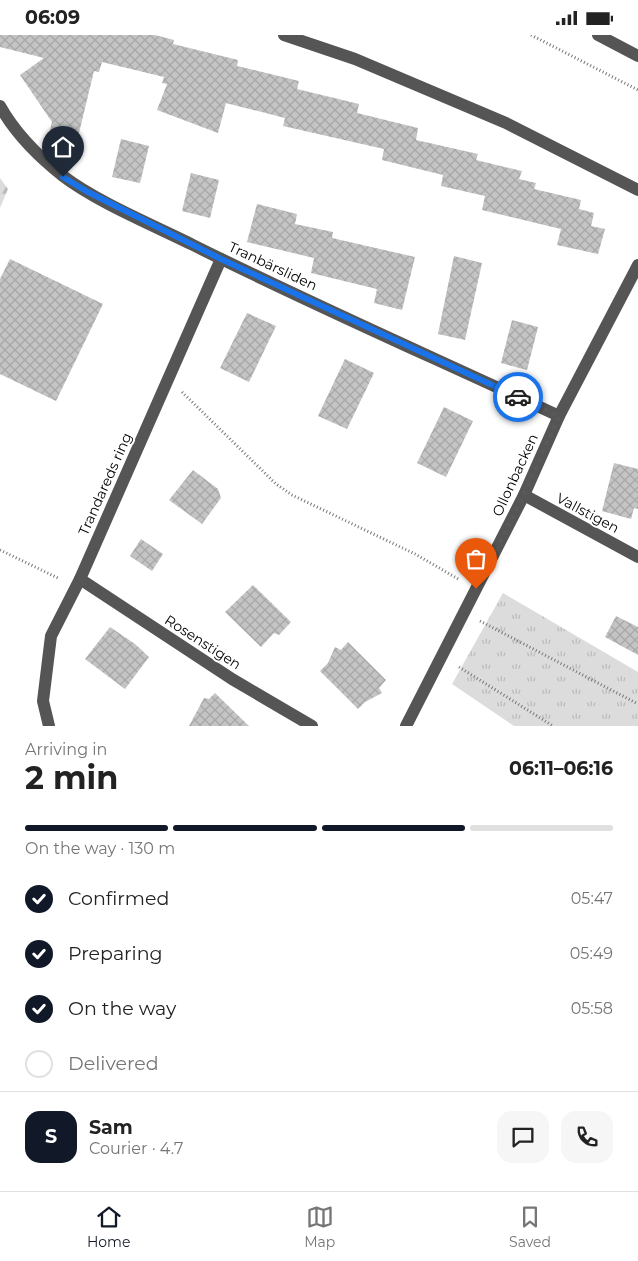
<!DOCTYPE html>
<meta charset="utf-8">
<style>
:root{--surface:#fff;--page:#f6f6f6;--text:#222;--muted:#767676;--line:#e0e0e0;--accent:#111827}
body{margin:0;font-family:Montserrat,sans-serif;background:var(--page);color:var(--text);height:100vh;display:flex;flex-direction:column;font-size:19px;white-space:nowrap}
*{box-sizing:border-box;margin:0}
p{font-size:16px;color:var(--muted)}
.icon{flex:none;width:28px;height:28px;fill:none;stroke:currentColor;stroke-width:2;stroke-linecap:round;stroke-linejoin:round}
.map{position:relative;height:691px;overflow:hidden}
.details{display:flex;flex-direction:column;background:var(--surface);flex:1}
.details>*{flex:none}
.pin{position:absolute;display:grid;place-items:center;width:42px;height:42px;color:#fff;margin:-51px -21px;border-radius:50% 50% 50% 0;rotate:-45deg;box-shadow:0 0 5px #0007}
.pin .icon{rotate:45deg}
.courier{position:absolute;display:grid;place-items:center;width:50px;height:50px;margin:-25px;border:4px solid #1a73e8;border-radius:50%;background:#fff;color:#222;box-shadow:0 1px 6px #0007}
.overview em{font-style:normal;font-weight:700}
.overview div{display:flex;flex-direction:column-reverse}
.overview{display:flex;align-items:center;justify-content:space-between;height:85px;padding:0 25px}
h1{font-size:32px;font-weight:700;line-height:38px}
.bar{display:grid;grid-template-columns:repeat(4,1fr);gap:8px 5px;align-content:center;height:60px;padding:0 25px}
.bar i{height:6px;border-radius:4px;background:var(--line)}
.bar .selected{background:var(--accent)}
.bar p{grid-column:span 4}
.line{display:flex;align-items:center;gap:12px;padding:0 25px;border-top:1px solid var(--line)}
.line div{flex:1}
.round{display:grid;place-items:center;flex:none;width:52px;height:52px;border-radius:15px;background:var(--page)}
ol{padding:0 25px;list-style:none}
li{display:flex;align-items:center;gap:15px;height:55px}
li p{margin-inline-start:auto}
li .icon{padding:5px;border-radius:50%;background:var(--accent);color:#fff;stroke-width:4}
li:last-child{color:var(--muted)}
li i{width:28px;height:28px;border:2px solid var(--line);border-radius:50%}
.status{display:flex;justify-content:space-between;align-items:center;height:35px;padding:0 25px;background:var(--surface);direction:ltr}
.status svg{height:14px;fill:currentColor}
.tab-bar{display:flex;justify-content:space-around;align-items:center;height:70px;border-top:1px solid var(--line);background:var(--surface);font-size:14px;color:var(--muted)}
.tab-bar a{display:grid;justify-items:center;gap:2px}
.tab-bar .selected{color:var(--accent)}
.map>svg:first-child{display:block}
.forest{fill:url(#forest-firs)}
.park{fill:url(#park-tufts)}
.building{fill:url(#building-cross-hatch)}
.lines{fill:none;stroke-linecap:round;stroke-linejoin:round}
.path{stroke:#777;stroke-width:3;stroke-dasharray:1 2.5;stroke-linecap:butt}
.minor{stroke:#555;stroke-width:12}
.done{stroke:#595959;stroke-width:5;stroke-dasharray:0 9}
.route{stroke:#1a73e8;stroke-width:6}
.labels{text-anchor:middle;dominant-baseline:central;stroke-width:4;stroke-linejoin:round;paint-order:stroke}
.street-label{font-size:14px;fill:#000;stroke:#fff}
</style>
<div class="status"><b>06:09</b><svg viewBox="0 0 49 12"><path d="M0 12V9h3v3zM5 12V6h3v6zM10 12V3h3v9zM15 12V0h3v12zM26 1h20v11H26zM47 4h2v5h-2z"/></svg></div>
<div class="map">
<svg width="638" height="691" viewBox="0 0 638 691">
<defs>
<pattern id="forest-firs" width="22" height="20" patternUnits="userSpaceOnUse" patternTransform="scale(1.25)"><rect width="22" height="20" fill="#dcdcdc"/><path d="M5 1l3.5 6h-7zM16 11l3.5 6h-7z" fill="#bbb"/></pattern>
<pattern id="park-tufts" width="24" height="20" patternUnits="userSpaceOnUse" patternTransform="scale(1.25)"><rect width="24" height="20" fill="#dcdcdc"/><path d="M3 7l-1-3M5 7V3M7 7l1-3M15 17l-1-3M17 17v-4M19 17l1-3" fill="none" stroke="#bbb"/></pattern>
<pattern id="building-cross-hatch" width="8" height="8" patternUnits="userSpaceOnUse" patternTransform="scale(1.25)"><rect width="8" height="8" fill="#c4c4c4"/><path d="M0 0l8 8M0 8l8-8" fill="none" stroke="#a7a7a7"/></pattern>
</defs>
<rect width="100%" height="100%" fill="#fff"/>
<!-- forest -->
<polygon class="forest" points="0,143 8,154 0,173"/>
<!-- park -->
<polygon class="park" points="503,558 638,637 638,691 514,691 452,649"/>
<!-- building -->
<g class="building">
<polygon points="0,0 155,0 174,5 173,9 238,25 237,31 299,46 297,54 359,69 357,78 418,93 416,105 478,119 476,125 522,136 519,144 536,148 534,154 581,165 579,174 594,178 591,191 605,194 598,219 557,210 561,194 482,175 485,161 441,151 443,140 382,125 384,114 283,91 285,83 226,68 218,98 157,75 167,49 162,48 164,42 102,27 99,37 94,36 78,102 50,95 52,87 20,40 44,23 0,12"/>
<polygon points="121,104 149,111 140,148 112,142"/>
<polygon points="191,138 219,145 210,183 182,176"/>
<polygon points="257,169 297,179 295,189 333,197 332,203 415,222 402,275 374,268 377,254 311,238 314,223 247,207"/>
<polygon points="454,221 482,228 465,305 438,299"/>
<polygon points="10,224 103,269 56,366 0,339 0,244"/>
<polygon points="247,278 276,291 249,347 220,333"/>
<polygon points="512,285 538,292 527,335 501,328"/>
<polygon points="345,324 374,338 347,394 318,381"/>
<polygon points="444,372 473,386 446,442 417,428"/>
<polygon points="614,428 638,434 638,474 634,473 631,484 602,476"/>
<polygon points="193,435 218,454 221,463 202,489 169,465"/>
<polygon points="141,504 163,519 152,536 130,521"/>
<polygon points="253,550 291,587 279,600 274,598 261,612 225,577"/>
<polygon points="616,581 638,592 638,620 605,602"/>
<polygon points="110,592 135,609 149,622 125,654 85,624"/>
<polygon points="348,607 386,645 379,653 382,658 365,667 358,674 320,636 328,628 335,612 341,615"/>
<polygon points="215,658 249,691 189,691 204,663 209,664"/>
</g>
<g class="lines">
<!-- path -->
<g class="path">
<polyline points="531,0 638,55"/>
<polyline points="182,357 276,449 292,460 415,519 460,545"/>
<polyline points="0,515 58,543"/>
<polyline points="480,586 638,669"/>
<polyline points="459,632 553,691"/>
</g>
<!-- minor -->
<g class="minor">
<polyline points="284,0 355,24 506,88 638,155"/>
<polyline points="598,0 638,21"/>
<path d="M0,71C15,98 39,122 63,141C97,167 153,190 193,210C313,270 437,324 559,381"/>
<polyline points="524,460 638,522"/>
<polyline points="80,544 232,644 312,691"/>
<polyline points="49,691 43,666 51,601 80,544 221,224"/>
<polyline points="406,691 524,460 559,381 638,230"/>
</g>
</g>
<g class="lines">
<!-- done -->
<polyline class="done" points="476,554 524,460 559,381 518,362"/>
<!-- route -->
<polyline class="route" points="63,142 86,156 221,224 518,362"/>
</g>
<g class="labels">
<!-- street labels -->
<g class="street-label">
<text transform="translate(273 231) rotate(25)">Tranbärsliden</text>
<text transform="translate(515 440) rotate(-65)">Ollonbacken</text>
<text transform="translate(105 449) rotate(-66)">Trandareds ring</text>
<text transform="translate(588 478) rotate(28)">Vallstigen</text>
<text transform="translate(203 607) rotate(33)">Rosenstigen</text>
</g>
</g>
</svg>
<div class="pin" style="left:476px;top:554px;background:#ea580c"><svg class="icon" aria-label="bag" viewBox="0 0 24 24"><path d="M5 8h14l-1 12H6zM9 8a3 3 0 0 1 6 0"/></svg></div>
<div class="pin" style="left:63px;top:142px;background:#1f2937"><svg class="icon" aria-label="home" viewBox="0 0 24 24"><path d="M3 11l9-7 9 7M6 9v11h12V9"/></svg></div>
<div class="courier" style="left:518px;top:362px"><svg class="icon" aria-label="car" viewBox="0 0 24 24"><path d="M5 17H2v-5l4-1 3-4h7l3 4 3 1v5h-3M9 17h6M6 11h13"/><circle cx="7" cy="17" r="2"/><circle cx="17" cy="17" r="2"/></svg></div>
</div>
<section class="details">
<div class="overview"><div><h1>2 min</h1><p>Arriving in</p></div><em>06:11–06:16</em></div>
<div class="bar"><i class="selected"></i><i class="selected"></i><i class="selected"></i><i></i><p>On the way · 130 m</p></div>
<ol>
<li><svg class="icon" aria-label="check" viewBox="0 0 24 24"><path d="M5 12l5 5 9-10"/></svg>Confirmed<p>05:47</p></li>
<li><svg class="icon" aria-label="check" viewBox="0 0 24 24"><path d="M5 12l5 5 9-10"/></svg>Preparing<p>05:49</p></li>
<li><svg class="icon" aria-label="check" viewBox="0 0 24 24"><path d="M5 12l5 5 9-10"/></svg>On the way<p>05:58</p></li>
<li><i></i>Delivered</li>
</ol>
<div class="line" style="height:90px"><b class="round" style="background:var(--accent);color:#fff">S</b><div><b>Sam</b><p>Courier · 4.7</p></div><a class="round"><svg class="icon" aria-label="chat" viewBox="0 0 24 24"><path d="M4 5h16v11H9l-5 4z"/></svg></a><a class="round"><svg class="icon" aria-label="phone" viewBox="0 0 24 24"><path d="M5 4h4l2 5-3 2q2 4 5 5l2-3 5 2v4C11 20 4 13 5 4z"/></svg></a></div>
</section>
<nav class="tab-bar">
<a class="selected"><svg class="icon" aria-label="home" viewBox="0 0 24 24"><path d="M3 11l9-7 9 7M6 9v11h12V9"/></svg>Home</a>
<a><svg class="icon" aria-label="map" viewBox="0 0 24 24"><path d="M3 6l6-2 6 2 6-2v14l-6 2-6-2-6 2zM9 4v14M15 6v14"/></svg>Map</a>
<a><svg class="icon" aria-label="saved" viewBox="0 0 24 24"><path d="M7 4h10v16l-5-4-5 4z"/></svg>Saved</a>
</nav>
